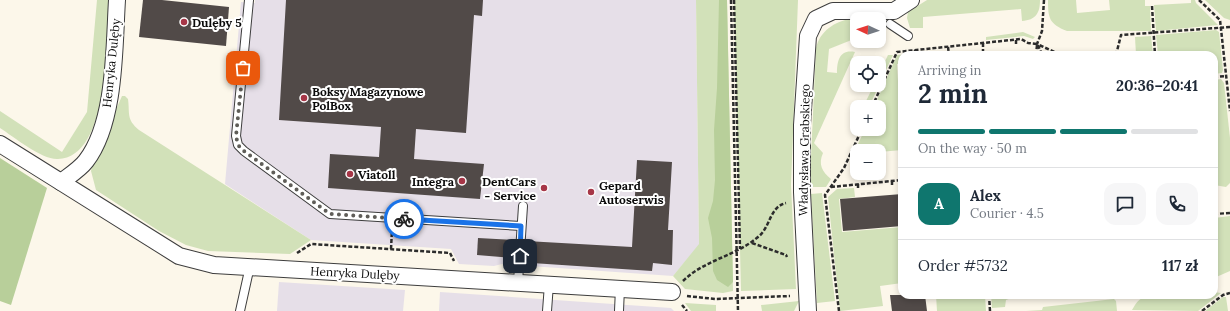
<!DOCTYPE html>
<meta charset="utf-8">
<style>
:root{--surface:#fff;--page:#f6f6f7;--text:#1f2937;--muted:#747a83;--line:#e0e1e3;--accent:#0f766e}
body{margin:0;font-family:Lora,serif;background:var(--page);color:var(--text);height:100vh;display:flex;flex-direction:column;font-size:15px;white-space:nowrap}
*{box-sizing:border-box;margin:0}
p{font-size:13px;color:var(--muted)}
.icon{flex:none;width:22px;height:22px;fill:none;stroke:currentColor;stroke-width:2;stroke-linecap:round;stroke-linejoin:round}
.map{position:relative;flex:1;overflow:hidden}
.sheet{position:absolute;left:898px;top:51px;width:320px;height:248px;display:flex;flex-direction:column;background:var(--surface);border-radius:12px;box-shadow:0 2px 6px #0003}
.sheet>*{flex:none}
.needle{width:26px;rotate:273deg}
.controls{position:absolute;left:850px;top:12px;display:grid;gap:8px}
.controls a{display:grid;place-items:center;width:36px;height:36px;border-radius:8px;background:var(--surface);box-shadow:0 2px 6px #0003;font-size:20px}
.pin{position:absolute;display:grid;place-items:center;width:34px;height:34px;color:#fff;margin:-17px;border-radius:8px;box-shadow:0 2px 6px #0006}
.courier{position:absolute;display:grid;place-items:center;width:40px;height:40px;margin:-20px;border:3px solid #1a73e8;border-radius:50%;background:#fff;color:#222;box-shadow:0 1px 5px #0007}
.overview em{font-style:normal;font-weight:700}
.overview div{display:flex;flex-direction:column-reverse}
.overview{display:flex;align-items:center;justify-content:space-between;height:68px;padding:0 20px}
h1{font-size:26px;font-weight:700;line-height:30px}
.bar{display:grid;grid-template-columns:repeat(4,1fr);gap:6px 4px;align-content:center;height:48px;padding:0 20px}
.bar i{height:5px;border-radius:3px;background:var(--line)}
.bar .current{background:var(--accent)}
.bar p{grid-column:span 4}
.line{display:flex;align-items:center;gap:10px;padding:0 20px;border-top:1px solid var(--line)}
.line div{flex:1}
.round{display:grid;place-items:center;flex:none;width:42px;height:42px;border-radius:12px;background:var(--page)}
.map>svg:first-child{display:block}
.industrial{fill:#e6dfe8}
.green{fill:#d2e1b9}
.forest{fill:#b8cf9a}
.building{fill:#514a48}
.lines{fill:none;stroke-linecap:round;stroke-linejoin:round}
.lane-casing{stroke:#3d3d3d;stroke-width:10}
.street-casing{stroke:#3d3d3d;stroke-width:18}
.path{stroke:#2c2c2c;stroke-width:2.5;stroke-dasharray:4 2;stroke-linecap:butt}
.lane{stroke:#fff;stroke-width:8}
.street{stroke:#fff;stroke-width:16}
.done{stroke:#5f5d58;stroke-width:4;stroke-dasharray:0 7.2}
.route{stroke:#1a73e8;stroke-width:5}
.poi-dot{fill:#a63647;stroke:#fff;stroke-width:1.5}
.labels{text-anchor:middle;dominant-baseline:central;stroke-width:4;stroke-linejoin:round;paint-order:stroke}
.poi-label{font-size:12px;font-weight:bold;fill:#0a0a0a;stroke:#fff;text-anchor:start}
.street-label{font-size:12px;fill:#0a0a0a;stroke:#fff}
</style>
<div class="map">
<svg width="1230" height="311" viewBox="0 0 1230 311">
<rect width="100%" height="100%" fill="#fcf7ea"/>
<!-- industrial -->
<g class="industrial">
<polygon points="255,0 696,0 699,245 673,276 502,264 494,266 459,264 451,249 311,240 225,184 241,2 255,3"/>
<polygon points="279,282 405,290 403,311 277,311"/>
<polygon points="440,292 671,308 674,311 439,311"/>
</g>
<!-- green -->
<g class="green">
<path d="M97,0H110C107,36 110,158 58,159C42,160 14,137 0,128V111L62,152L87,112Z"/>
<polygon points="696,0 727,0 733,291 723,293 685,289 673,276 699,244"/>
<polygon points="734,0 798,0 791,185 796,289 741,291"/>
<path d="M927,0H1040C1040,13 1036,20 1022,21L1021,9L923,17V28H910L907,18L908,12Z"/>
<path d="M1048,0H1076L1077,13L1110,10L1109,0H1145V6H1150L1151,31H1067C1049,24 1048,18 1048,0Z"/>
<polygon points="1191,0 1195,0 1196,3 1218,25 1156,31 1154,5 1191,3"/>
<polygon points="1205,0 1230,0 1230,20 1224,18"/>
<path d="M851,19H857V40L854,39L829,49L827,72L837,73C837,60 840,49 855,52L814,143L823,153C818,164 822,172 831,179L826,187H811V157L816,48C820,31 835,21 851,19Z"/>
<polygon points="1216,30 1219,32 1223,70 1222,73 1214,74 1214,55 1158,55 1156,35"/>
<polygon points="1023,32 1035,37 1033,39 1024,36 986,40 986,37"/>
<polygon points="1151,36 1153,55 1136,55 1135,37"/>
<polygon points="912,54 902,55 902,63 897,64 899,98 902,98 902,150 879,152 857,151 857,165 851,159 865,129 879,129 879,107 874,107 897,55"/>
<polygon points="888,55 893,55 869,107 863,107 874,85 879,85 879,74"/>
<polygon points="1221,79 1224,83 1230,138 1230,183 1226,187 1214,185 1214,80"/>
<path d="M122,96H125L128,99C130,114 126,119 139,130L311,240L290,254L208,251L186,245L159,231L96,190L91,171L93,161Z"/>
<polygon points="854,188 855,197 839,199 842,232 902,227 902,283 880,286 883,306 840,311 828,197 837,189"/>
<polygon points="822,193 835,301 817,303 811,194"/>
<polygon points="1230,216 1230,271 1214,278 1214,218"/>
<path d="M1214,292L1221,293L1198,311L1132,310C1135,305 1137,301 1142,298C1155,292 1198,295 1214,295Z"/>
<polygon points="936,295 985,295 986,311 937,311"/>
<polygon points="991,295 1019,295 1006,300 1005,307 992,308"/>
<polygon points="1223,297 1226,297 1228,311 1205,311"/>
<polygon points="1114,299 1116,301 1117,311 1026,311 1042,310 1043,307"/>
<polygon points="799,301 794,311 762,311 761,305"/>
<polygon points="685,303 716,305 716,311 691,311"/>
</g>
<!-- forest -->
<g class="forest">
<polygon points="719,0 727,0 733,282 728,287 717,280 713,271 712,238 708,218 713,201 715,180 714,130 717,88"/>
<polygon points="0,158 47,188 11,305 0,301"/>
</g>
<!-- building -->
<g class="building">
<polygon points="143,0 162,0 229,7 226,46 139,37"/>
<polygon points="286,0 483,0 482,16 474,15 466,133 416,129 414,159 484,164 480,199 328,188 330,154 379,157 381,127 279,120"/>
<polygon points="637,160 672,162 668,230 673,230 672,265 653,263 652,271 532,263 532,259 525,258 526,241 632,247"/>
<polygon points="902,194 902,226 843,231 840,199"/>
<polygon points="478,238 515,240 514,258 477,255"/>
<polygon points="890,295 925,295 927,311 892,311"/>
</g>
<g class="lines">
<!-- lane casing -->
<g class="lane-casing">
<g id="lane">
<polyline points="249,0 236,136 238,145 244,151 330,214 521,226"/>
<polyline points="890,24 908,36"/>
<polyline points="518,282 523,206"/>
<polyline points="240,311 250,266"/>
<polyline points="547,311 549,284"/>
<polyline points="619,311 620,288"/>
</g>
</g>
<!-- street casing -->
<g class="street-casing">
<g id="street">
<polyline points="0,144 179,256 214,265 672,292"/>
<path d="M61,182C69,176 80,169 86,161C116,122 114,47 117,0"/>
<polyline points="808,311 802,192 802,125 808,36 816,19 833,11 894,11 911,0"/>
</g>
</g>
<!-- path -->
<g class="path">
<polyline points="731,0 738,311"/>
<polyline points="734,0 740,249"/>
<polyline points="1044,0 1042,31 1037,44 1061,55"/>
<polyline points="1199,0 1220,20 1230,111"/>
<polyline points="1152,6 1155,55"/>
<polyline points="1016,40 1016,46"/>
<polyline points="983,43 983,52"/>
<polyline points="1038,45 1042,55"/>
<polyline points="948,47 949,55"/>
<polyline points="915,50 915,55"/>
<polyline points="1036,55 1037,45"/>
<polyline points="1116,55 1121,35 1230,27"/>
<polyline points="1214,77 1226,76"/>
<polyline points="872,107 897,52 1021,39 1028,43 1037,44"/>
<polyline points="892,181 892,187"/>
<polyline points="858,184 858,189"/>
<polyline points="831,187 902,180"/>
<polyline points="1214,214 1230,213"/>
<polyline points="752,243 786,255 787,257"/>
<polyline points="391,249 392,230"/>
<polyline points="297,253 311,244 450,253 454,261"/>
<path d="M683,281C704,260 736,256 758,237C771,227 769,207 786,203"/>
<polyline points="989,295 990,311"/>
<polyline points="687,296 715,299 790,296"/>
<polyline points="682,305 687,311"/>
<polyline points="839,311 825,195 844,168 862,129"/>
<polyline points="1202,311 1223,295 1230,293"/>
</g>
<!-- lane -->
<use href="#lane" class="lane"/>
<!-- street -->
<use href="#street" class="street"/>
</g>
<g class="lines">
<!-- done -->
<polyline class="done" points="243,68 236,136 238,145 244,151 330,214 404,219"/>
<!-- route -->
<polyline class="route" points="404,219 521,226 520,256"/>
</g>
<!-- markers -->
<g class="poi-dot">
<circle cx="184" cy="22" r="4"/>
<circle cx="304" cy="98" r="4"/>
<circle cx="350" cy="174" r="4"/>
<circle cx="462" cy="181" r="4"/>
<circle cx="544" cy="188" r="4"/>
<circle cx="591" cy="192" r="4"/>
</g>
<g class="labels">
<!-- poi labels -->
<g class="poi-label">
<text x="192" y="22">Dulęby 5</text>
<text x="312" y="91">Boksy Magazynowe<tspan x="312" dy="14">PolBox</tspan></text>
<text x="358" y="174">Viatoll</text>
<text x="454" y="181" text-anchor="end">Integra</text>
<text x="536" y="181" text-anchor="end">DentCars<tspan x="536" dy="14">- Service</tspan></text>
<text x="599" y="185">Gepard<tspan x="599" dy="14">Autoserwis</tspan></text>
</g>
<!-- street labels -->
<g class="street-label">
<text transform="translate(111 63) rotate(-84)">Henryka Dulęby</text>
<text transform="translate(804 150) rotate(-89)">Władysława Grabskiego</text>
<text transform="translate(355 273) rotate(3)">Henryka Dulęby</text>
</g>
</g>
</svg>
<div class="controls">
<a><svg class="needle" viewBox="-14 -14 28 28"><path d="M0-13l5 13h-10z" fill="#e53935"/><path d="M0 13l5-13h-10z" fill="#747a83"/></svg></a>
<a><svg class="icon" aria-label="locate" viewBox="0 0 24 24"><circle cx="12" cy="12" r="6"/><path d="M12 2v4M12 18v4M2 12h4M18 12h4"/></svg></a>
<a>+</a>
<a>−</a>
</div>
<div class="pin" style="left:243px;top:68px;background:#ea580c"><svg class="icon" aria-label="bag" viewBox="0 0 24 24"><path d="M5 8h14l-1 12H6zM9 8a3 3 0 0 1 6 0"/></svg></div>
<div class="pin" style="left:520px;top:256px;background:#1f2937"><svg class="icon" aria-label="home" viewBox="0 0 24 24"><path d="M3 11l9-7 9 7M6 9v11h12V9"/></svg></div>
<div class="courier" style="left:404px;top:219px"><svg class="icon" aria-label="bike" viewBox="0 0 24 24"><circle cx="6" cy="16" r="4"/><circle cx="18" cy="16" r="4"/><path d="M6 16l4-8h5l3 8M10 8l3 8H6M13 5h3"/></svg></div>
<section class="sheet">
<div class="overview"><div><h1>2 min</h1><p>Arriving in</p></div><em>20:36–20:41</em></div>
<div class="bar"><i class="current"></i><i class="current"></i><i class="current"></i><i></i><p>On the way · 50 m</p></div>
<div class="line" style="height:72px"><b class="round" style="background:var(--accent);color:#fff">A</b><div><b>Alex</b><p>Courier · 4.5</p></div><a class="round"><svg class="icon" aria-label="chat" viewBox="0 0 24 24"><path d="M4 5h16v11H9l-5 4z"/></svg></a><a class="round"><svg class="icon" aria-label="phone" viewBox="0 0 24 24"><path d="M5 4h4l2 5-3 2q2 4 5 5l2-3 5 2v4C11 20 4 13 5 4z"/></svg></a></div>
<div class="line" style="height:52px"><div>Order #5732</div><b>117 zł</b></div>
</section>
</div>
